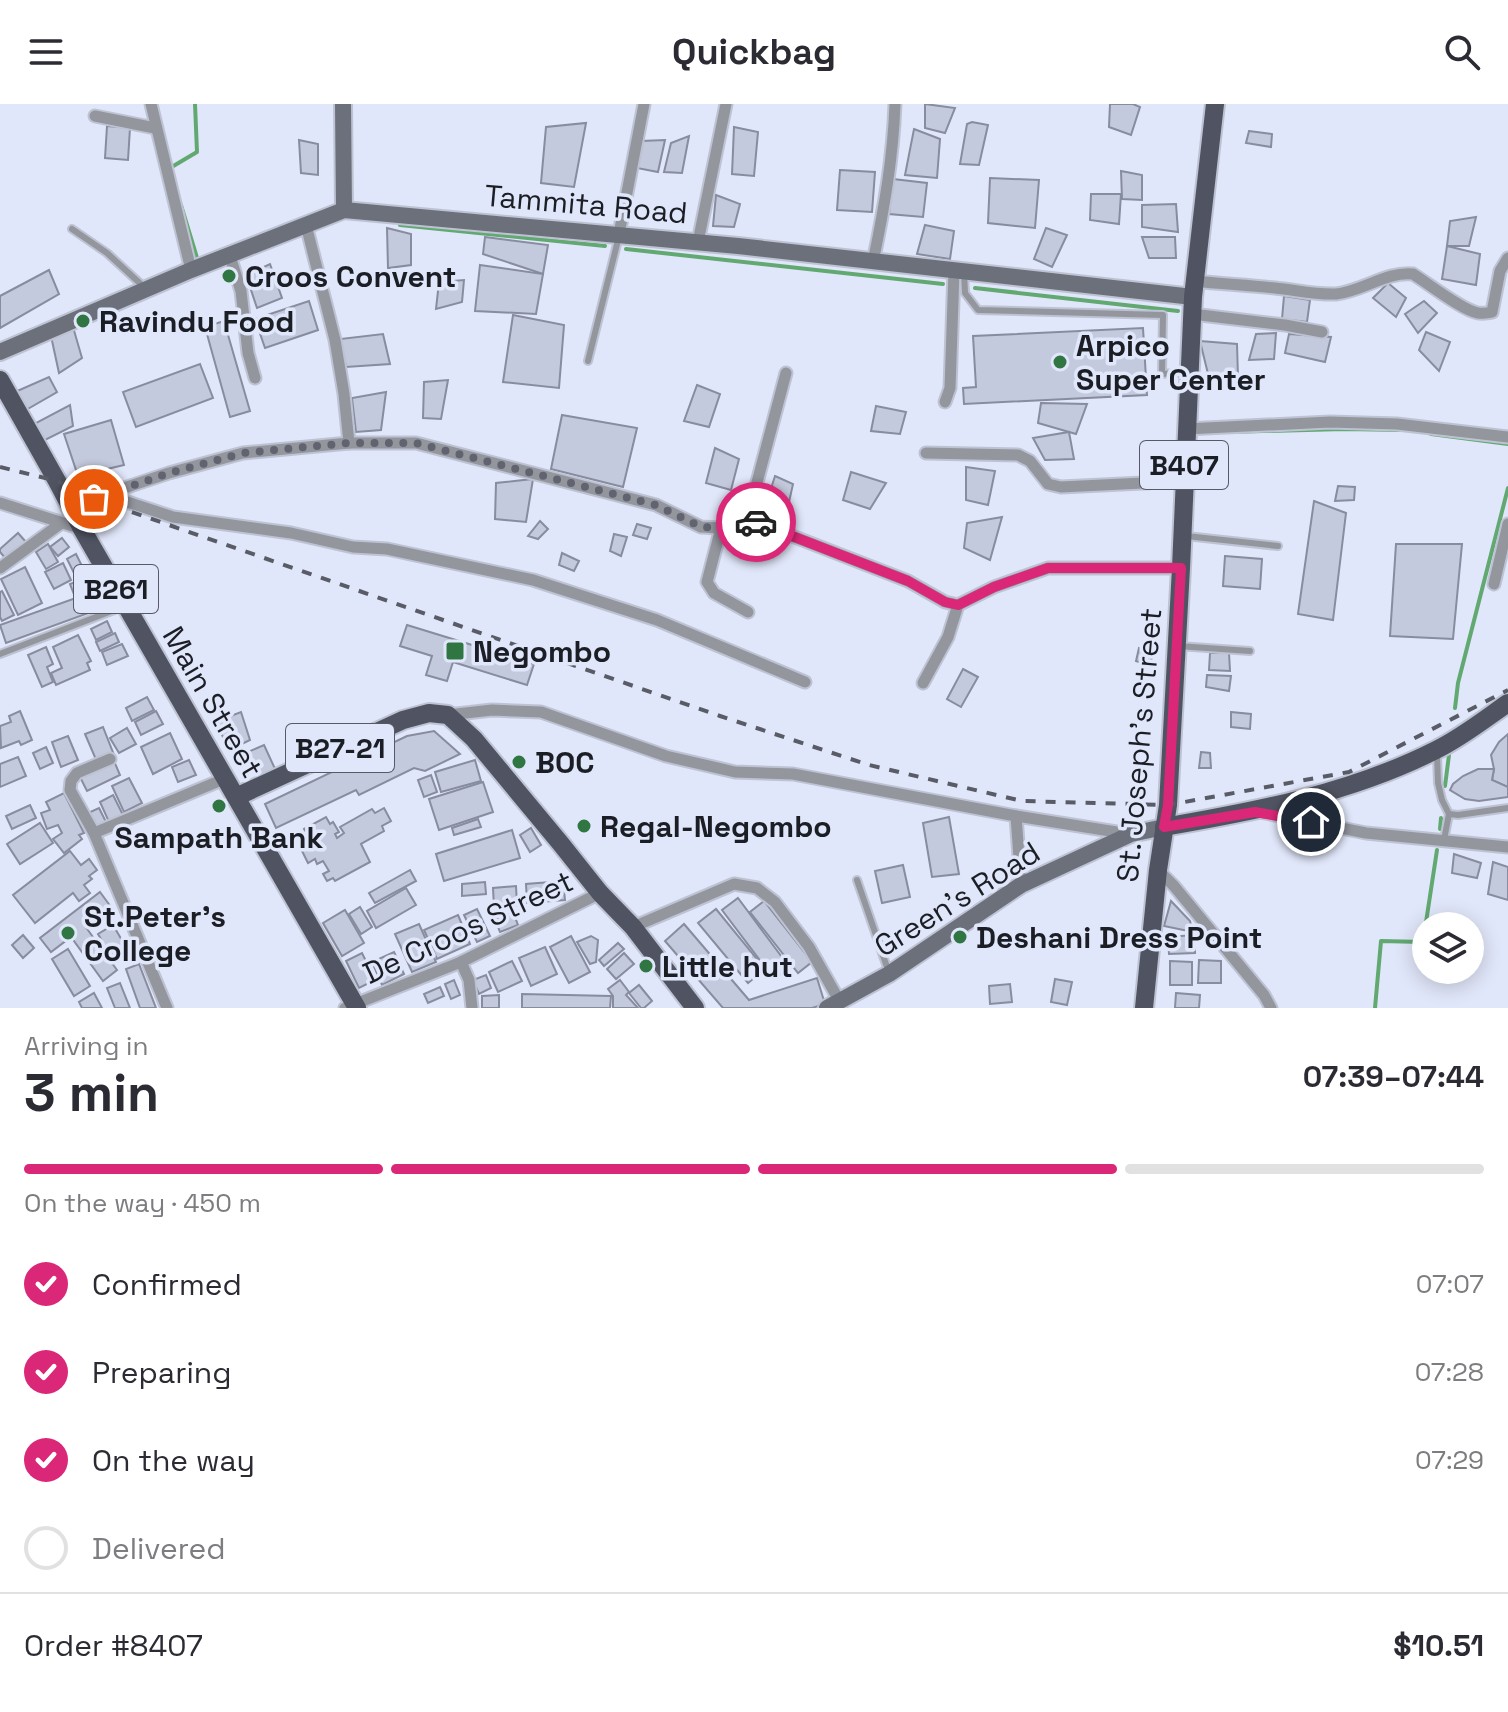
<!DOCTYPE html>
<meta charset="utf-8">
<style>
:root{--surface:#fff;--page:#f2f2f3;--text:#2b2b33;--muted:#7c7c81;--line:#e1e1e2;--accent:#db2777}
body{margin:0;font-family:"Space Grotesk",sans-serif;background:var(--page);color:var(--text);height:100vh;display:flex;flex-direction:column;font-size:30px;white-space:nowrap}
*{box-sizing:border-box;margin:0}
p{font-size:26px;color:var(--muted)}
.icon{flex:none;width:44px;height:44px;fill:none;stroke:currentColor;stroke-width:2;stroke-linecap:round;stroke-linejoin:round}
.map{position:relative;height:904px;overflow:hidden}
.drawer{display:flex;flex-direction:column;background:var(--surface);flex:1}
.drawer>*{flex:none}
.tools{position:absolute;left:1412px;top:808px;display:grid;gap:16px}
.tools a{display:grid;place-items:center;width:72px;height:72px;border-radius:50%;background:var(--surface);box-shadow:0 4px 20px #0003;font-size:40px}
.pin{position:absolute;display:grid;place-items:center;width:68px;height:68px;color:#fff;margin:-34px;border:4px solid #fff;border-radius:50%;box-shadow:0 2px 8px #0007}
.courier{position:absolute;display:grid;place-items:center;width:80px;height:80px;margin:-40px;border:6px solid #db2777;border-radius:50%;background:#fff;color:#222;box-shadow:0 2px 10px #0007}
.overview em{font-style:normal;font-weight:600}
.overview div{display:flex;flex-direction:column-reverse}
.overview{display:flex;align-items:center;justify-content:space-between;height:136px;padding:0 24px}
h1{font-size:52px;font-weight:600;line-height:60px}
.bar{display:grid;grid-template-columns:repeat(4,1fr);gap:12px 8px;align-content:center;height:96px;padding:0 24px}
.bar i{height:10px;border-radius:6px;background:var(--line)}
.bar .active{background:var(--accent)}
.bar p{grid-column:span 4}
.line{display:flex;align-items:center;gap:20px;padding:0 24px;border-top:2px solid var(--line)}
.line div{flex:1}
ol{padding:0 24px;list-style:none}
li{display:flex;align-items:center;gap:24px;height:88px}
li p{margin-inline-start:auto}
li .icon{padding:8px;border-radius:50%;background:var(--accent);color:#fff;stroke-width:4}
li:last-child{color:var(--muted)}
li i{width:44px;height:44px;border:4px solid var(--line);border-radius:50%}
header{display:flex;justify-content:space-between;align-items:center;height:104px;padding:0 24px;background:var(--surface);font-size:36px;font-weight:600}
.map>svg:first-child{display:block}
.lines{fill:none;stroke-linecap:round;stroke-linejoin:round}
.stream{stroke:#62a971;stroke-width:4}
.building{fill:#c4cadd;stroke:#878c9e;stroke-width:2}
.lane-casing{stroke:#bec3d4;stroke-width:10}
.street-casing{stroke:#bec3d4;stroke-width:15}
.secondary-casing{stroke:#bec3d4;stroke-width:20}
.primary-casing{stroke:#bec3d4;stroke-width:22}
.lane{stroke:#94969e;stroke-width:6}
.street{stroke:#94969e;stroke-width:11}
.secondary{stroke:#6c707b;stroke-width:16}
.primary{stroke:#505462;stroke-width:18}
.rail{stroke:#595c67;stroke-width:4;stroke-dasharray:10 10;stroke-linecap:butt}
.done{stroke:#616470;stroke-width:8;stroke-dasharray:0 14.4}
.route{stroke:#db2777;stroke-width:10}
.poi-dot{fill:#307642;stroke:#e1e7fa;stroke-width:3}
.labels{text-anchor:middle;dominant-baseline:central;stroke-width:7;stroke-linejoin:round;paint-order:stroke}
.shield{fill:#e1e7fa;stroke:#575a65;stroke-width:2}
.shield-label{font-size:28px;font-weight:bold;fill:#1c1e25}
.street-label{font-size:30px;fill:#1c1e25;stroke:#e1e7fa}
.poi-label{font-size:30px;font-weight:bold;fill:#1c1e25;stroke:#e1e7fa;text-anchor:start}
</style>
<header><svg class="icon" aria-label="menu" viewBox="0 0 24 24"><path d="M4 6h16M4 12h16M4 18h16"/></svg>Quickbag<svg class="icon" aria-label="search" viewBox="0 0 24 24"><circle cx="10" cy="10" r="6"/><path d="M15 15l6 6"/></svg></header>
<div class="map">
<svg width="1508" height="904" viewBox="0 0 1508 904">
<rect width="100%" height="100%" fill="#e1e7fa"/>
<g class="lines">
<!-- stream -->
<g class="stream">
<polyline points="170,65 170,64 197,48 195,0"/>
<polyline points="181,101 198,157"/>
<polyline points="400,121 605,142"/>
<polyline points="626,145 943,180"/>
<polyline points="975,184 1178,207"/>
<polyline points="1228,328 1344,325 1403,326"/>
<polyline points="1431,330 1508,340"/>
<polyline points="1455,604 1458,579 1508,384"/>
<polyline points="1445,682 1449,651"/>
<polyline points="1440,725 1441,714"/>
<polyline points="1375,904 1381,837 1423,838 1437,746"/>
</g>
</g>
<!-- building -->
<g class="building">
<polygon points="925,0 955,4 945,29 925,24"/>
<polygon points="1110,0 1133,0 1140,3 1131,31 1109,23"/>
<polygon points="972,18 988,21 979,61 960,60 967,20"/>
<polygon points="586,19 574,83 541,79 546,23"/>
<polygon points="107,22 130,24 128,56 105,54"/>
<polygon points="734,23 758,28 754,72 732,70"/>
<polygon points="914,25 940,35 937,74 905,71"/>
<polygon points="1249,27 1272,30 1271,43 1246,39"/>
<polygon points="689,32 682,69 664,68 671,39"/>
<polygon points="299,36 318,40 318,71 301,69"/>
<polygon points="665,36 658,68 637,64 641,37"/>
<polygon points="840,66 875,68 872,108 837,106"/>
<polygon points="1121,67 1142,71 1142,96 1122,95"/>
<polygon points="990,74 1039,76 1035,124 988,119"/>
<polygon points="893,75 927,79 923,113 889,110"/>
<polygon points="1091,90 1121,90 1119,120 1090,116"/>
<polygon points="716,91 740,100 734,123 713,122"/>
<polygon points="1176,100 1178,128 1142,123 1142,101"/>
<polygon points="1476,113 1469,142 1447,142 1450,117"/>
<polygon points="925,121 954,127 950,155 917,150"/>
<polygon points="387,124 411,130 411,161 388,164"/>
<polygon points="1046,124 1067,131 1052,163 1034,155"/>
<polygon points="485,133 548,141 543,170 483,150"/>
<polygon points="1142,133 1175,133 1176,154 1149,154"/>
<polygon points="1447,142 1480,150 1476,181 1442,175"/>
<polygon points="270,160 282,194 257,204 246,171"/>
<polygon points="480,161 543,170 536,210 475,207"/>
<polygon points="49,166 59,190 0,224 0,192"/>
<polygon points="464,176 462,198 436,205 439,178"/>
<polygon points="1388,179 1406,194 1396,213 1373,194"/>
<polygon points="1284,192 1310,196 1307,218 1282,215"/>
<polygon points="309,197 318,226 265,244 255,215"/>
<polygon points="1424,197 1437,209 1418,229 1405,210"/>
<polygon points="513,211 564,221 559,284 503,278"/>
<polygon points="224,217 250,307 230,313 205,223"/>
<polygon points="73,223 82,254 59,269 51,232"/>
<polygon points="1143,224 1147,291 964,300 963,284 976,283 973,232"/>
<polygon points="1426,228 1450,238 1439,267 1419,246"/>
<polygon points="1276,229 1274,255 1249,256 1256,230"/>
<polygon points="383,230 390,260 346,263 340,235"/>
<polygon points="1289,230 1331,233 1325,258 1285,249"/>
<polygon points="1200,237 1237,240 1238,273 1209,274"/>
<polygon points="200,260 213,294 136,323 123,288"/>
<polygon points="49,273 57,288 26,306 15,288"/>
<polygon points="448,276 441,315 423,314 424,278"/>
<polygon points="697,281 720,290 709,323 684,317"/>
<polygon points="386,288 381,326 356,328 352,294"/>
<polygon points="1041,299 1087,300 1076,330 1038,319"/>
<polygon points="70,301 73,322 45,336 34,320"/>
<polygon points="876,302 906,308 900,330 871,327"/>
<polygon points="562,311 637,324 623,383 551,365"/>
<polygon points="111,316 124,361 78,372 64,330"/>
<polygon points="1069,328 1074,355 1045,356 1033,334"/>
<polygon points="715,344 739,355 731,386 706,379"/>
<polygon points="966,363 995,367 988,401 966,396"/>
<polygon points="851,368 886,379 870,405 843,396"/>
<polygon points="775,372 793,380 787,407 767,397"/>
<polygon points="533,375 526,418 495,415 496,379"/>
<polygon points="1338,382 1355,383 1354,396 1335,397"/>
<polygon points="1314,397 1346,409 1333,516 1298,510"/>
<polygon points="1002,413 990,456 964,444 967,419"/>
<polygon points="540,417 548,425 538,435 528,432"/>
<polygon points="637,420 651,424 647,435 633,431"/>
<polygon points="18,429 26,438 6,455 0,448 0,445"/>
<polygon points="614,430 627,433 621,452 610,447"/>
<polygon points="62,434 69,443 58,452 50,443"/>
<polygon points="48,440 58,458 46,465 36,448"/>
<polygon points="1396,440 1462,440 1453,535 1390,532"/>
<polygon points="562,449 579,457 574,467 559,461"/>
<polygon points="76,450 84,466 75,471 67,455"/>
<polygon points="1225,452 1262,455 1260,485 1223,482"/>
<polygon points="63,459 71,476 54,485 45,468"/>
<polygon points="25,463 42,499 18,511 1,475"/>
<polygon points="86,474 91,486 75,493 70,480"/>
<polygon points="2,487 14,511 2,517 0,513 0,488"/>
<polygon points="87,490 94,507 6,539 0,521"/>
<polygon points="107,517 112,528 96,536 91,525"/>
<polygon points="407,521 534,560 527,581 453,558 447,577 426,571 432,552 400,542"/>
<polygon points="115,529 119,538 100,547 96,538"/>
<polygon points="78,531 91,557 87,559 90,566 56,581 51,569 62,564 53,543"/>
<polygon points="122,540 128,552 107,561 102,548"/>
<polygon points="46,543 53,560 47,563 53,578 42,583 28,551"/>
<polygon points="1139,544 1152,546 1151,562 1136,557"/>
<polygon points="1210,549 1229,549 1230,567 1209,566"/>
<polygon points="963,565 978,573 961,603 947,595"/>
<polygon points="1207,571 1231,572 1229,587 1206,583"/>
<polygon points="147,593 154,606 132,617 126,604"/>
<polygon points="20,607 32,636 21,641 19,637 1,644 0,622 11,618 9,612"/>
<polygon points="156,607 163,620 141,631 135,618"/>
<polygon points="241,608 250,636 230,646 215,618"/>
<polygon points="1231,608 1251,610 1250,625 1231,623"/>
<polygon points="103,623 114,651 97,658 85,630"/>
<polygon points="127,624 136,640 119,649 110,634"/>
<polygon points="434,627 460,650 425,667 414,664 359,691 356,686 276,724 265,700 407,632"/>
<polygon points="170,629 182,655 153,670 141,643"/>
<polygon points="1508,630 1508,683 1492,676 1494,665 1491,651 1499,638"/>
<polygon points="68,632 78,656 61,663 52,638"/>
<polygon points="264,641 276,667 257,674 253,664 249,665 241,651"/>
<polygon points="46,643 53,659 40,665 33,649"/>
<polygon points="1201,648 1210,649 1211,664 1199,664"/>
<polygon points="18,653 26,672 0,683 0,660"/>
<polygon points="189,656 196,671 178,678 172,663"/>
<polygon points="475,656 481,677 441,688 435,668"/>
<polygon points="114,657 120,671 87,687 80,673"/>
<polygon points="1478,665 1494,665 1492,676 1508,683 1508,693 1479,697 1465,695 1450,686 1453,680 1463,672"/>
<polygon points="431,671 437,688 424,693 418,676"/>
<polygon points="129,674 142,699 124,708 112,682"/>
<polygon points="483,678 493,708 439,726 429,695"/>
<polygon points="64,689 84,729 79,731 82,735 64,749 53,735 62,729 58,721 47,725 41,709 50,706 46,698"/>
<polygon points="113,691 123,711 109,718 100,698"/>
<polygon points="30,701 36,714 12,725 6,712"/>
<polygon points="99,704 106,718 94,724 88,709"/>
<polygon points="384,704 391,717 382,722 384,727 361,740 370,758 335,777 333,774 327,777 323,770 329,767 323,757 317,760 315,755 308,759 302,747 308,744 304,736 308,734 304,725 326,713 330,720 333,718 339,728 335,730 337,734 344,729 340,723 372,705 375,709"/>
<polygon points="949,713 959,770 932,773 923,719"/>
<polygon points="478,715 481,723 454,731 452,724"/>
<polygon points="40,719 53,739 20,760 7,740"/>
<polygon points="531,724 541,741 530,748 520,731"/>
<polygon points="512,726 520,754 444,777 436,750"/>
<polygon points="70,747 81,761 89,755 97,766 89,772 92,775 84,781 90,789 79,797 73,789 35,819 13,791"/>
<polygon points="1454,750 1481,759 1477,774 1452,769"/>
<polygon points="1493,758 1508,763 1508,796 1488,790"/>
<polygon points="903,761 910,793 882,799 875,767"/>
<polygon points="410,766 416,777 375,799 369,789"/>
<polygon points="563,777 565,796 527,799 526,780"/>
<polygon points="485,778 486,790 462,792 462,780"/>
<polygon points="516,782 517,801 494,803 493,784"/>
<polygon points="406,784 416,801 376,824 367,807"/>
<polygon points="100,788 111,803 85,822 117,866 103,877 71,833 51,848 40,834"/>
<polygon points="738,794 790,864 774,875 722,806"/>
<polygon points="764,797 812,858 798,869 750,808"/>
<polygon points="1171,797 1190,817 1193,828 1164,822"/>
<polygon points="360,803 372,823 361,830 349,810"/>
<polygon points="477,805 490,832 477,838 464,811"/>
<polygon points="716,805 765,865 748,879 698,819"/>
<polygon points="345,806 364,839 342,852 323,819"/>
<polygon points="513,808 518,821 500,828 495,815"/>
<polygon points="458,811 470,840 437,855 424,826"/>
<polygon points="419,820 436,858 412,868 395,830"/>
<polygon points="684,820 749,896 817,874 825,900 812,904 723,904 665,837"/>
<polygon points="113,821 130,850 115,859 98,830"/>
<polygon points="23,831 34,844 23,854 12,841"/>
<polygon points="1194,831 1195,849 1169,850 1168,833"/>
<polygon points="571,832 590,868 569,879 550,843"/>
<polygon points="591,832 598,836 596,858 590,860 577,838"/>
<polygon points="618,839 624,845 604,862 599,856"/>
<polygon points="545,843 557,870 531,882 519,854"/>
<polygon points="68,845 90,882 74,892 52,855"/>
<polygon points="394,848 404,870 382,881 372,858"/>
<polygon points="362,849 375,876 359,884 346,857"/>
<polygon points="624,849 634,860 616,875 607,865"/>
<polygon points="1199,856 1221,857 1221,879 1198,879"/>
<polygon points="512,857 522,877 498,888 489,868"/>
<polygon points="1170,857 1192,858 1192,881 1170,881"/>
<polygon points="139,860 156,904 140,904 126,865"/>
<polygon points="486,871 491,884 479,890 473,876"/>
<polygon points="1055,875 1072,878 1067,901 1051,898"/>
<polygon points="454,876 460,891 451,895 445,880"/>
<polygon points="620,876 629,888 626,891 638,904 613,904 613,892 608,885"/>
<polygon points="120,879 130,904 115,904 107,884"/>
<polygon points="1010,880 1012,898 990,900 989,882"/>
<polygon points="639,881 652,897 644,904 641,904 629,889"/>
<polygon points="440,883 444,892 428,899 424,890"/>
<polygon points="94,889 102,904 82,904 79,898"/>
<polygon points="1176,889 1200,891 1199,904 1175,904"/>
<polygon points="522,890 611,892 610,904 522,904"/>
<polygon points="499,891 499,904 482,904 482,892"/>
</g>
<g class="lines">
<!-- lane casing -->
<g class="lane-casing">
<g id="lane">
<polyline points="72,125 107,149 144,183"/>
<polyline points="964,168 965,189 978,206 1163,211 1162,270 1188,268"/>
<polyline points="588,257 619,132"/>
<polyline points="1186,432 1278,442"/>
<polyline points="1178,542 1250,547"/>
<polyline points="0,550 122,503"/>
<polyline points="1437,650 1438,679 1442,696 1449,710 1444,736"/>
<polyline points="1449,710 1458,711 1508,704"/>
<polyline points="857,776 888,866"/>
</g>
</g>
<!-- street casing -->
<g class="street-casing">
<g id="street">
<polyline points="151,0 191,166"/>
<polyline points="95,12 155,24"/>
<polyline points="306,121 335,236 344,290 349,339"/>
<polyline points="619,130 644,0"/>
<polyline points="698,138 726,0"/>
<polyline points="230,152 241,187 248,249 255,274"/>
<path d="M873,158C884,105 893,55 895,0"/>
<path d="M1194,177C1221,180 1248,181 1275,184C1296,186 1315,191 1336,190C1363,187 1387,167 1413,170C1429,180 1462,206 1478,209C1484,210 1486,209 1492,208L1500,167L1508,154"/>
<polyline points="1192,210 1285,221 1322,228"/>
<polyline points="945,298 950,284 954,167"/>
<polyline points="1186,325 1330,318 1397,320 1508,333"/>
<polyline points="926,349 1018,351 1030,357 1048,380 1061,383 1184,377"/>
<polyline points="106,391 173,413 291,429 353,443 387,445 533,476 657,516 805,578"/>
<polyline points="0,399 82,425"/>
<polyline points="70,402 169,369 243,349 349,339 416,339 656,401 701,423 721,424 739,415 756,418 908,477 945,498 958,501 994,483 1048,464 1181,464"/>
<polyline points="747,416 786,269"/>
<polyline points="721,424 707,478 714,489 748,508"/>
<polyline points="0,464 60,420"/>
<polyline points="1494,480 1508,420"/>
<polyline points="923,579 948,533 958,501"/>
<polyline points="448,611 492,606 541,608 666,652 735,668 793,670 1016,712 1129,730"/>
<polyline points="110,655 77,669 71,677 70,686 94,729 167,904"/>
<polyline points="1260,708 1366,729 1508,743"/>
<polyline points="1016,712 1021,781"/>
<polyline points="94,729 224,675"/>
<polyline points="1158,766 1174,782 1264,891 1271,904"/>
<polyline points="633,823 734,780 757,784 775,798 809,843 840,898"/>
<polyline points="461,858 469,876 472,904"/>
<polyline points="345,904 461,858 600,789"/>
</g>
</g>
<!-- secondary casing -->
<g class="secondary-casing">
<g id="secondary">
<polyline points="343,0 344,106"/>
<polyline points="0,248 191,166 344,106 738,142 1193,193"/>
<polyline points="827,904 889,870 1021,781 1131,730 1164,723"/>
</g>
</g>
<!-- primary casing -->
<g class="primary-casing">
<g id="primary">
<polyline points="0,276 57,377 82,425 357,904"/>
<polyline points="236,693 403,616 429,609 448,611 474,635 561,740 600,789 633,823 695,904"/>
<path d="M1164,723C1257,707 1351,689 1436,646C1461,634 1485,615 1508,599"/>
<polyline points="1144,904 1158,766 1168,701 1181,464 1193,193 1215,0"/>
</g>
</g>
<!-- lane -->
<use href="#lane" class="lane"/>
<!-- street -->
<use href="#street" class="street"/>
<!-- secondary -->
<use href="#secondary" class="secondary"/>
<!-- primary -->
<use href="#primary" class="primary"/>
<!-- rail -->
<polyline class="rail" points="0,363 57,377 94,395 720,612 869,661 1022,697 1168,701 1349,668 1508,586"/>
</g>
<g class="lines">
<!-- done -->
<polyline class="done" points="94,395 169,369 243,349 349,339 416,339 656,401 701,423 721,424 739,415 756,418"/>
<!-- route -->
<polyline class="route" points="756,418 908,477 945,498 958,501 994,483 1048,464 1181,464 1168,701 1164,723 1255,708 1311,718"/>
</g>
<!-- markers -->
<g class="poi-dot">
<circle cx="229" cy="172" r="8"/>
<circle cx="83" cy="217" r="8"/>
<circle cx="1060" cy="258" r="8"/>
<rect x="445" y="537" width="20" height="20" rx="4"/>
<circle cx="519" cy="658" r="8"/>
<circle cx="219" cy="702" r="8"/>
<circle cx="584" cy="722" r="8"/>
<circle cx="68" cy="829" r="8"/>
<circle cx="960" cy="833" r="8"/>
<circle cx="646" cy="862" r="8"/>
</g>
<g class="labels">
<!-- shield labels -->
<g class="shield">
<rect x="1140" y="337" width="88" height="48" rx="6"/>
<rect x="74" y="461" width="84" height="48" rx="6"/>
<rect x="286" y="620" width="108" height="48" rx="6"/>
</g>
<g class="shield-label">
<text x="1184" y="361">B407</text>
<text x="116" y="485">B261</text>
<text x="340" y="644">B27-21</text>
</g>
<!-- street labels -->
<g class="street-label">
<text transform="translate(586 100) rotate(5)">Tammita Road</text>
<text transform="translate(213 598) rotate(60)">Main Street</text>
<text transform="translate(1139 641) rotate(-85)">St. Joseph's Street</text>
<text transform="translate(957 795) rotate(-32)">Green's Road</text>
<text transform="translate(468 823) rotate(-25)">De Croos Street</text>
</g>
<!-- poi labels -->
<g class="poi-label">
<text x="245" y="172">Croos Convent</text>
<text x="99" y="217">Ravindu Food</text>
<text x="1076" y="241">Arpico<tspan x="1076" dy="34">Super Center</tspan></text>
<text x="473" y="547">Negombo</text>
<text x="535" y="658">BOC</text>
<text x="600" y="722">Regal-Negombo</text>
<text x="219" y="733" text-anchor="middle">Sampath Bank</text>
<text x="84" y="812">St.Peter's<tspan x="84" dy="34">College</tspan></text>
<text x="976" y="833">Deshani Dress Point</text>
<text x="662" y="862">Little hut</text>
</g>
</g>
</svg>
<div class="tools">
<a><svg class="icon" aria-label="layers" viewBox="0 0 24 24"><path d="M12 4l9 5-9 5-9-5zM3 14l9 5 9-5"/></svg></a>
</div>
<div class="pin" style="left:94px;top:395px;background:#ea580c"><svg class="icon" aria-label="bag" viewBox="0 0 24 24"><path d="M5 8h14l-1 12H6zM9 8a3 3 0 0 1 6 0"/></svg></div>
<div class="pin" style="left:1311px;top:718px;background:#1f2937"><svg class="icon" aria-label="home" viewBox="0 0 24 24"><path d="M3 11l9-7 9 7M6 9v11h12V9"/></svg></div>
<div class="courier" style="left:756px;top:418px"><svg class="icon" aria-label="car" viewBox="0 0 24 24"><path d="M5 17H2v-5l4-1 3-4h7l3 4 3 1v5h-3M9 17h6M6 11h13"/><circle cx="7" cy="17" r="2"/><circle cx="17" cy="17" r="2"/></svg></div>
</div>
<section class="drawer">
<div class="overview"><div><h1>3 min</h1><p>Arriving in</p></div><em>07:39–07:44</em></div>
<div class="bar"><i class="active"></i><i class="active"></i><i class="active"></i><i></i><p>On the way · 450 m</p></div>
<ol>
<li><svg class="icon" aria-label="check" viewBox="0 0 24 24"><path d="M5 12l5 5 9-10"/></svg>Confirmed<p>07:07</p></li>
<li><svg class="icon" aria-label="check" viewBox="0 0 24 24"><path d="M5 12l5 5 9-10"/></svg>Preparing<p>07:28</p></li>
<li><svg class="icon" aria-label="check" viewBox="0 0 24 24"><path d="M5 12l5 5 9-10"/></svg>On the way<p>07:29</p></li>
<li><i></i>Delivered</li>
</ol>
<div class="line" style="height:104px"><div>Order #8407</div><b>$10.51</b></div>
</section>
